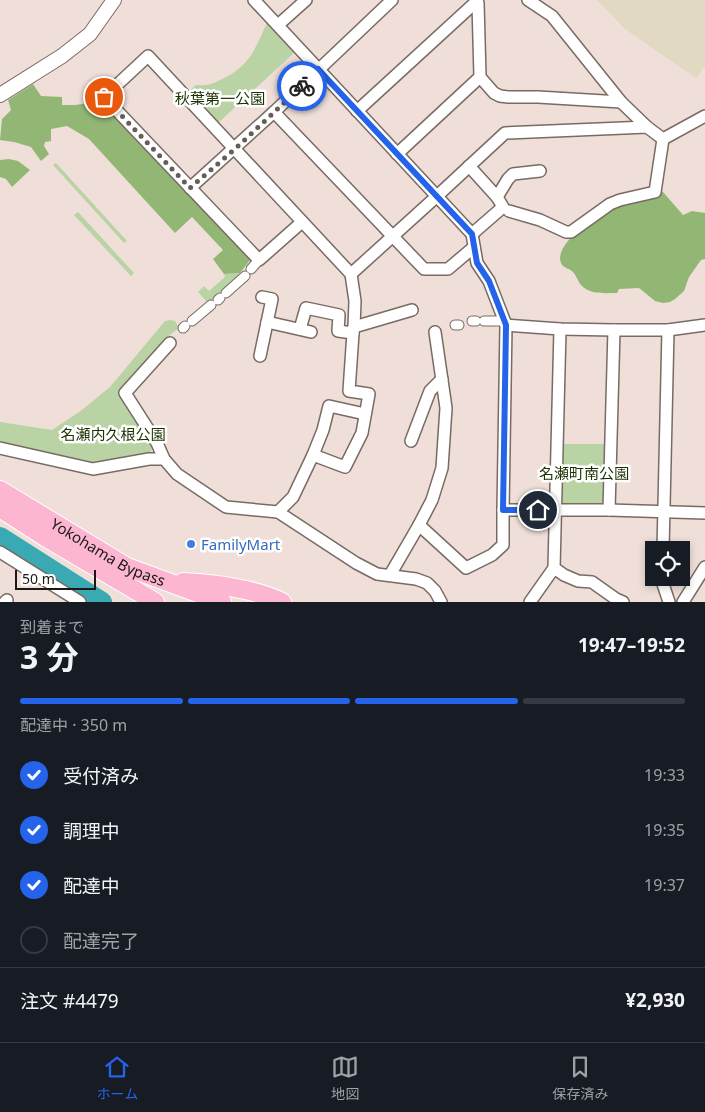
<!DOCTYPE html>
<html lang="ja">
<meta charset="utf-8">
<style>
:root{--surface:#171b24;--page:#20242c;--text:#f1f3f6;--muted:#9ea1a6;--line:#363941;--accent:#2563eb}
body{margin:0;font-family:"Noto Sans","Noto Sans JP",sans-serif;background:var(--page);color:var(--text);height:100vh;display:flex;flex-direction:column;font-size:19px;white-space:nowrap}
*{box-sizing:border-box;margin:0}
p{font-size:16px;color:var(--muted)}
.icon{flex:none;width:28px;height:28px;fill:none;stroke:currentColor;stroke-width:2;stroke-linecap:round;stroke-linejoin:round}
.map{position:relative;height:602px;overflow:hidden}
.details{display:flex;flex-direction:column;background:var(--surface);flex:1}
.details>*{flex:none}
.tools{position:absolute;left:645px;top:541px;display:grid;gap:10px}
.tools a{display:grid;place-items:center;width:45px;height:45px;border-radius:0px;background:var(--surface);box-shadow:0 2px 8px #0003;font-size:25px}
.scale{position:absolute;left:15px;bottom:12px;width:81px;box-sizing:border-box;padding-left:5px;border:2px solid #1c1714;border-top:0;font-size:14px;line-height:18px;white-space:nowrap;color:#1c1714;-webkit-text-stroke:4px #fff;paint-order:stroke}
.pin{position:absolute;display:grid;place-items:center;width:42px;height:42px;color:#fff;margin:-21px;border:2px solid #fff;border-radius:50%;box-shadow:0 1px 5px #0007}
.courier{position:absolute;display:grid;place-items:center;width:50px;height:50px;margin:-25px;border:4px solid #2563eb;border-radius:50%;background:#fff;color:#222;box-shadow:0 1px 6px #0007}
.headline em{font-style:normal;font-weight:700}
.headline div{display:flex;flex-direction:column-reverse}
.headline{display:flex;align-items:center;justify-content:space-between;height:85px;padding:0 20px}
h1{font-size:32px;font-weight:700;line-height:38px}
.bar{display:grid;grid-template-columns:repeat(4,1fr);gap:8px 5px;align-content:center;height:60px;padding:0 20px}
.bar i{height:6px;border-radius:4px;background:var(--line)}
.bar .on{background:var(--accent)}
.bar p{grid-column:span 4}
.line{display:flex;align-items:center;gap:12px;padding:0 20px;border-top:1px solid var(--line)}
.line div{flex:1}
ol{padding:0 20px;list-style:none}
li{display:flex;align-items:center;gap:15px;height:55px}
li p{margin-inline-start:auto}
li .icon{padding:5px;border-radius:50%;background:var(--accent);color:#fff;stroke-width:4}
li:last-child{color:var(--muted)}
li i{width:28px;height:28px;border:2px solid var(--line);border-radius:50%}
.menu{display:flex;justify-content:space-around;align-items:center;height:70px;border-top:1px solid var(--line);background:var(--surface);font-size:14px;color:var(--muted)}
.menu a{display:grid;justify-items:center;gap:2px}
.menu .on{color:var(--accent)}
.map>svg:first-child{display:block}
.education{fill:#e2d9c3}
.green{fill:#b9d3a5}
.forest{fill:#92b775}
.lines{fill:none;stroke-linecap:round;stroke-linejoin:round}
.river{stroke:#39aab3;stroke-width:20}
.pedestrian-casing{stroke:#786b64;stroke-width:11}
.minor-casing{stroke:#786b64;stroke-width:14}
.tertiary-casing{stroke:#786b64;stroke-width:16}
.trunk-casing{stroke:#fff;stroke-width:20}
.pedestrian{stroke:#fff;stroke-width:9}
.minor{stroke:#fff;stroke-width:11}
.tertiary{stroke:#fff;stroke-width:14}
.trunk{stroke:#fcb6d2;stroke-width:18}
.done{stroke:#665d59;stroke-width:5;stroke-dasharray:0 9}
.route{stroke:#2563eb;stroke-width:6}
.shop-dot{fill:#3f7fe0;stroke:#fff;stroke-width:2}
.labels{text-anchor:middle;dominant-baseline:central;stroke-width:5;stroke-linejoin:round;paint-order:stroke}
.park-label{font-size:15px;fill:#1b3101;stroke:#fff}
.shop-label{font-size:15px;fill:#366cbe;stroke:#fff;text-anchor:start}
.street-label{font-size:15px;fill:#1c1714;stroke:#fff}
</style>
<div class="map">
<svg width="705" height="602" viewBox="0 0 705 602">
<rect width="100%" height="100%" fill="#efdfd8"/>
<!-- education -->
<polygon class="education" points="597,0 705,0 705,66 696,78 625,29"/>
<!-- green -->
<g class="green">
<path d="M267,23L294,53L218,123L188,92L196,85C204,86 211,85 218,81C249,68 254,51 267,23Z"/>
<polygon points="56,163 127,241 124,243 53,165"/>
<polygon points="78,212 134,273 131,276 74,215"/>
<polygon points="240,273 231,284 208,303 198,292 204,286 209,291 225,277 224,274"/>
<polygon points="170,320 175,321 179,328 166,338 119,392 152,448 150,454 91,464 0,441 0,422 52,430 82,410 110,387 165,321"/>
<polygon points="563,444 606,444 604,502 601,505 562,504"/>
</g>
<!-- forest -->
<g class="forest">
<polygon points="33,84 41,96 62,97 62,105 75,105 90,103 97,97 251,259 240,273 224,274 213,259 223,250 192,217 175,233 89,139 67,126 51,129 51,141 45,142 44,146 49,154 41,161 31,147 14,142 0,140 2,119 11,110 8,100"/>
<polygon points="9,159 18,161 30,170 12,187 6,179 0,177 0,160"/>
<path d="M658,189L663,192L683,215L692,211L705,213V259L701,260L689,277L684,291L675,299L670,302L663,303L655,301L639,288L619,289L617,293C605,293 590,295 581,285C578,281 576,275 573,272C569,268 563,268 561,263C553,245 598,213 611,206C626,199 643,195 658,189Z"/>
</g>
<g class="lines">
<!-- river -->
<polyline class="river" points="0,537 102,602"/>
<!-- pedestrian casing -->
<g class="pedestrian-casing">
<g id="pedestrian">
<polyline points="251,269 259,260"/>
<polyline points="226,293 245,276"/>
<polyline points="218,300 220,298"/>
<polyline points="192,321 211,305"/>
<polyline points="472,321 476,321"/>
<polyline points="484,321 505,321"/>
<polyline points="455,325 459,325"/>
<polyline points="183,328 185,326"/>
</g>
</g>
<!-- minor casing -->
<g class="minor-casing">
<g id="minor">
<polyline points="254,0 472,234 477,263 489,281 506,325 503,510"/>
<polyline points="476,0 478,3 480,77 494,93 500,96 508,97 538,97 621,102"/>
<polyline points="528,0 552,16 621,102 647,127"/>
<polyline points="278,25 306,0"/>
<polyline points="101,87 104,97 259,260 302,222"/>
<polyline points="104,97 148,56 351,274"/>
<polyline points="357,111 477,1"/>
<polyline points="274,112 424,269 448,269 474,247"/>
<polyline points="397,154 480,77"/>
<polyline points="469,166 497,197 503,207 472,234"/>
<polyline points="190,188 274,112 392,0"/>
<polyline points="497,197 508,179 513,174 540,171"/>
<polyline points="509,211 540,220 566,232 571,232 610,204 620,200 655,192 663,139"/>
<polyline points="267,322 311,332"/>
<polyline points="506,325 560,329 614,330 668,330 705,325"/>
<polyline points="354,327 355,301 351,274 436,197 505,133 647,127 663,139 705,116"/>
<polyline points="300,329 306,308 339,315 338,331 353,333 354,327 412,310"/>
<polyline points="260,356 272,299 262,297"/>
<polyline points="411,441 430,391 442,379"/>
<polyline points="0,448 93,469 149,459 164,459 177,474 226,507 278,512 356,563 377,574 416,579 427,583 435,591 441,602"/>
<polyline points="313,455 323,430 329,406 365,414"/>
<polyline points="164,459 157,443 125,393 170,343"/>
<polyline points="609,510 614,330"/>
<polyline points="278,512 293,497 313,455 345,467 362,433 369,394 349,391 353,333"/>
<polyline points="419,525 432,500 442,468 446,408 435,332"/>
<polyline points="663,550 668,330"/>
<polyline points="0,552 80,602"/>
<polyline points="554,568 564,575 578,581 592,582 616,599 623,602"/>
<polyline points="390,575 419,525 466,568 492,555 503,545 503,510 609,510 705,513"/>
<polyline points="662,578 662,581 669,602"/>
<polyline points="5,602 7,600"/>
<polyline points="530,602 554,568 560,329"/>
<polyline points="683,602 705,567"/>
</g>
</g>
<!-- tertiary casing -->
<g class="tertiary-casing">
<polyline id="tertiary" points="0,95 62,56 90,34 114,0"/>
</g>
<!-- trunk casing -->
<g class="trunk-casing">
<g id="trunk">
<path id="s1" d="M0,490L127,567L222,602"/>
<polyline points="0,508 45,537 155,602"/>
<path d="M183,582C215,584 253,588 282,602"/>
</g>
</g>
<!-- pedestrian -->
<use href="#pedestrian" class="pedestrian"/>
<!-- minor -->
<use href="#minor" class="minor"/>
<!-- tertiary -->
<use href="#tertiary" class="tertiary"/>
<!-- trunk -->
<use href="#trunk" class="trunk"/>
</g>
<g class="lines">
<!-- done -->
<polyline class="done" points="104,97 190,188 235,149 302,86"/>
<!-- route -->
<polyline class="route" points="302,86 318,69 472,234 477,263 489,281 506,325 503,510 538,510"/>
</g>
<!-- markers -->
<circle class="shop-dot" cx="191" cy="544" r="5"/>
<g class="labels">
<!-- park labels -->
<g class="park-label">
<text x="220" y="98">秋葉第一公園</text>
<text x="113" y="434">名瀬内久根公園</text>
<text x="584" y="473">名瀬町南公園</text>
</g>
<!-- shop labels -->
<g class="shop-label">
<text x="201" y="544">FamilyMart</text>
</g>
<!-- street labels -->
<g class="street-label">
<text stroke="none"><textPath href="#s1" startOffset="125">Yokohama Bypass</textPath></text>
</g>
</g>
</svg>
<div class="tools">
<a><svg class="icon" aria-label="locate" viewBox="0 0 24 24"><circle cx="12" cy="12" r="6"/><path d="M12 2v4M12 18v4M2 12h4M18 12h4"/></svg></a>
</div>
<div class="scale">50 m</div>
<div class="pin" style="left:104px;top:97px;background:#ea580c"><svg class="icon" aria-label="bag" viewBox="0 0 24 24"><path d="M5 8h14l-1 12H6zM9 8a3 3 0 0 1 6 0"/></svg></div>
<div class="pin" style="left:538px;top:510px;background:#1f2937"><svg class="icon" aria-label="home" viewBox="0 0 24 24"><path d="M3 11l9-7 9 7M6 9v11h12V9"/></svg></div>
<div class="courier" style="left:302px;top:86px"><svg class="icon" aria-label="bike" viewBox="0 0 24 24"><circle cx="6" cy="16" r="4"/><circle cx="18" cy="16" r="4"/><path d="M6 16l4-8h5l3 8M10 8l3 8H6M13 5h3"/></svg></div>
</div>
<section class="details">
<div class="headline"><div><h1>3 分</h1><p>到着まで</p></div><em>19:47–19:52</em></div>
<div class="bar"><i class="on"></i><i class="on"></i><i class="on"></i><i></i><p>配達中 · 350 m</p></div>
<ol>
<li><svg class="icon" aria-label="check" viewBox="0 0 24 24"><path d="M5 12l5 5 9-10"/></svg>受付済み<p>19:33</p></li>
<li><svg class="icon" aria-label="check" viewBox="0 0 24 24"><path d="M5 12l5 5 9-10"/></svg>調理中<p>19:35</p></li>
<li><svg class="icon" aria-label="check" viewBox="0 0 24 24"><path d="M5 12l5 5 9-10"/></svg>配達中<p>19:37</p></li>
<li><i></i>配達完了</li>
</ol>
<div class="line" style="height:65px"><div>注文 #4479</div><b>¥2,930</b></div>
</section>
<nav class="menu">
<a class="on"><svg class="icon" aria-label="home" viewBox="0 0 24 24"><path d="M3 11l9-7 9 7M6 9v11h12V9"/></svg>ホーム</a>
<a><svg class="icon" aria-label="map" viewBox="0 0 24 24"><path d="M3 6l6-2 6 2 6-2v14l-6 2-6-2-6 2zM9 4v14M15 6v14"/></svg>地図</a>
<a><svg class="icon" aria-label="saved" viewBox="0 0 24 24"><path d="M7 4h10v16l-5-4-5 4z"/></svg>保存済み</a>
</nav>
